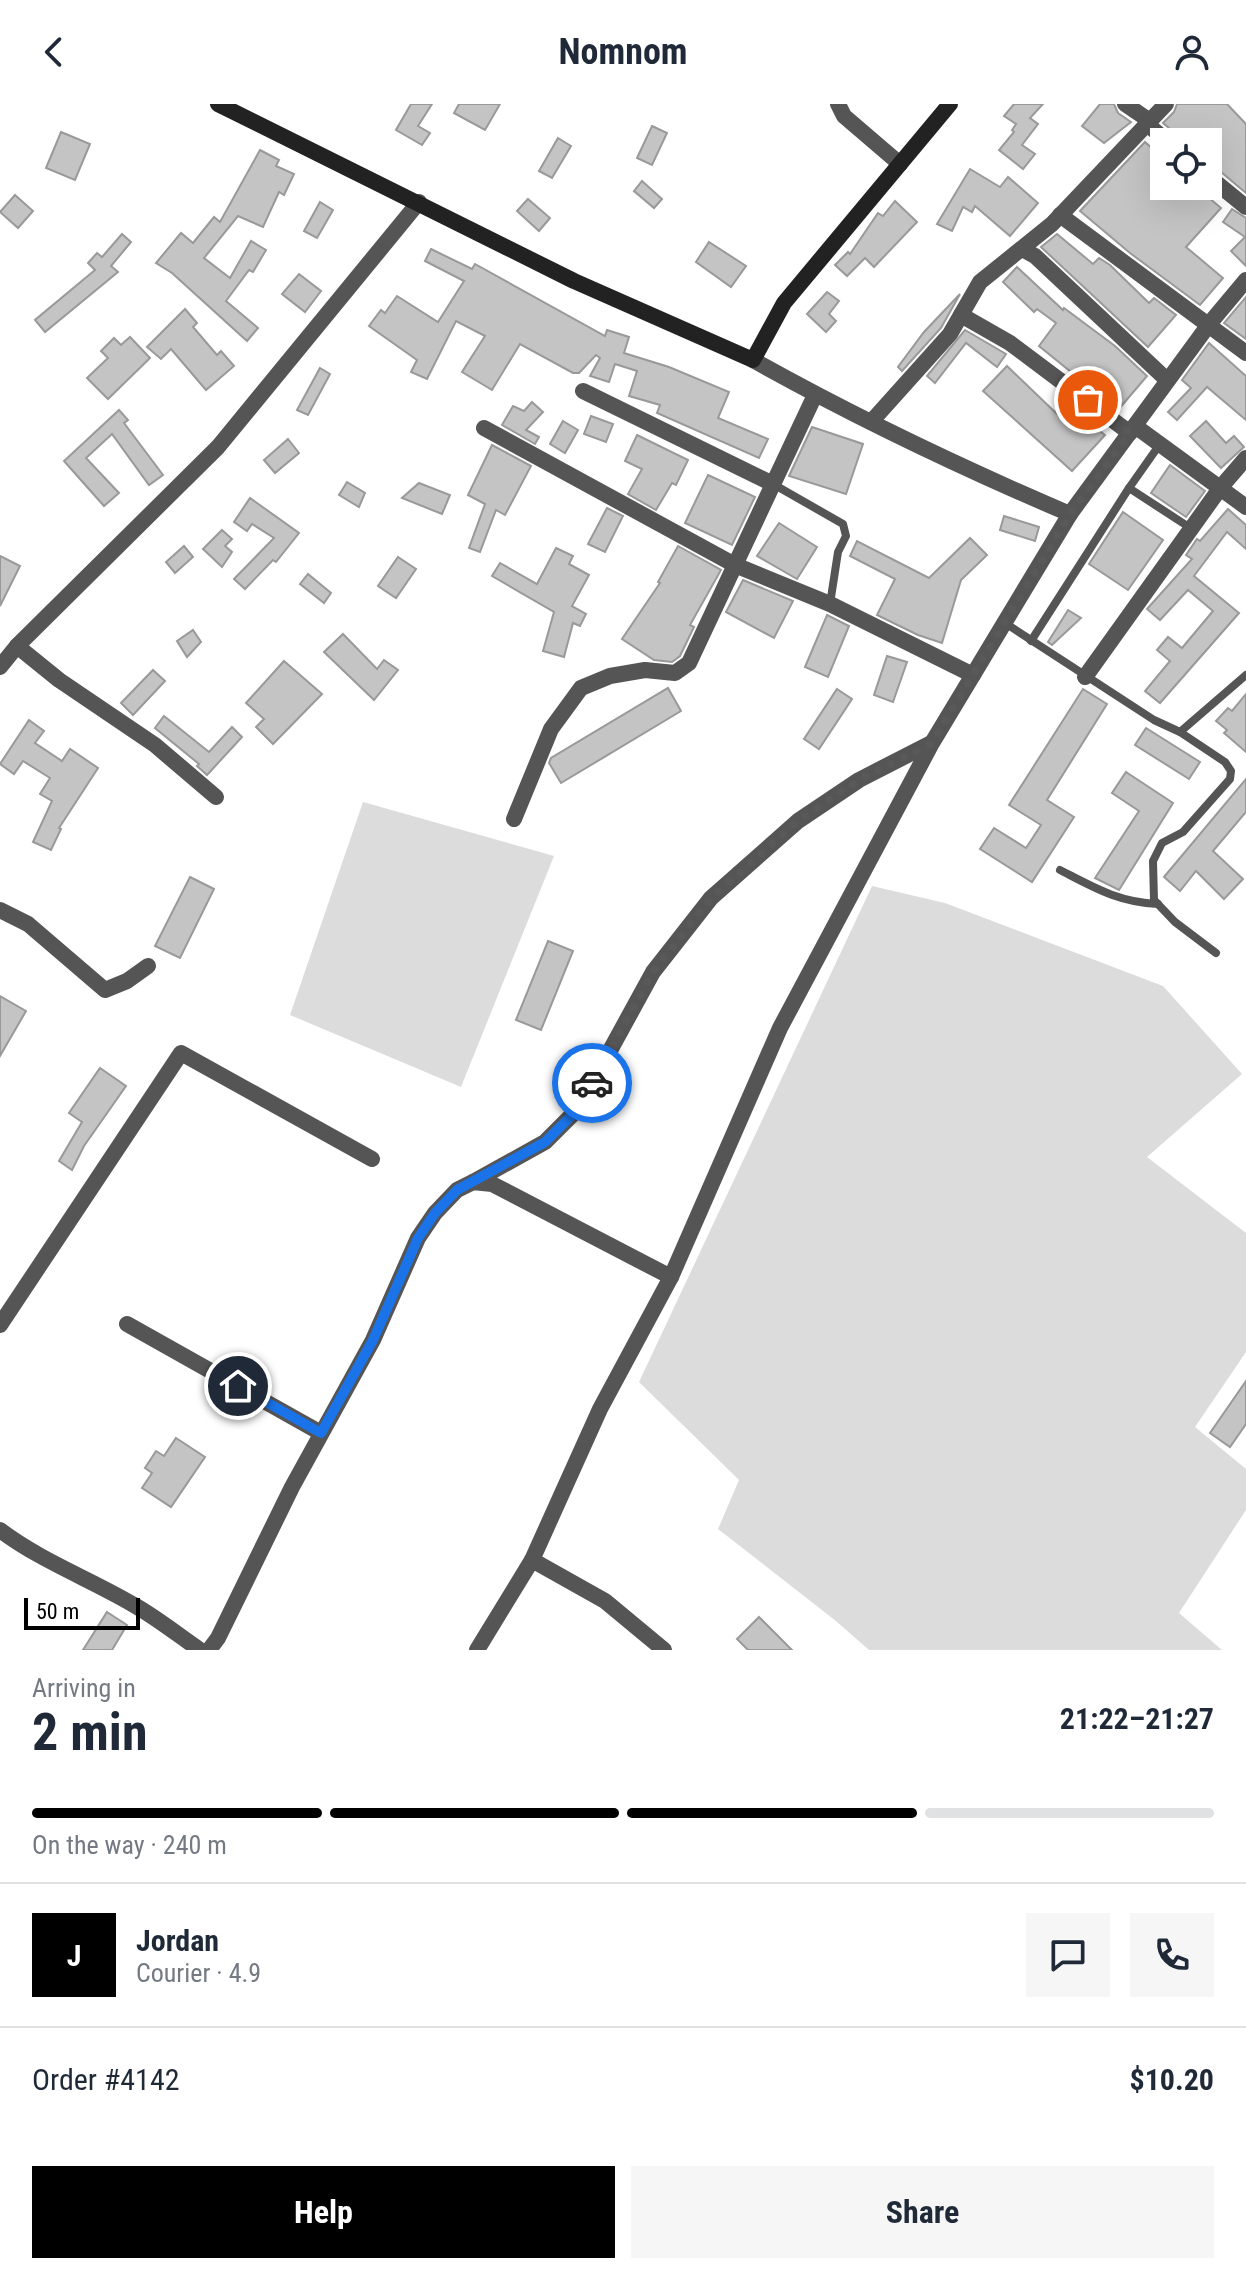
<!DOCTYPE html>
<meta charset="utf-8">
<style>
:root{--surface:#fff;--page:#f6f6f7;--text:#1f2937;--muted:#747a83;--line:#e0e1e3;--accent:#000}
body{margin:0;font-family:"Roboto Condensed",sans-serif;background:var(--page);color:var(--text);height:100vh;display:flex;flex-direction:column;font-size:30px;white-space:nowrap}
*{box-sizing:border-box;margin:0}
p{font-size:26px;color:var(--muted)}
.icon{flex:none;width:44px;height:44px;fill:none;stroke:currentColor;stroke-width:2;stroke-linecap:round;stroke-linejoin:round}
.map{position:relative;height:1546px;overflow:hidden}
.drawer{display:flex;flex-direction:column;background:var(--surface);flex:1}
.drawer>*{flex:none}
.fabs{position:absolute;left:1150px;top:24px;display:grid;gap:16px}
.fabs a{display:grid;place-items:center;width:72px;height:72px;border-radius:0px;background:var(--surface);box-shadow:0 8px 32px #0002;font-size:40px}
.scale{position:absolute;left:24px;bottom:20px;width:116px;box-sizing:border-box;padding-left:8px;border:4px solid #000;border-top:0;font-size:22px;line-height:28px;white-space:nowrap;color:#000;-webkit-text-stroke:6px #fff;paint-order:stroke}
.pin{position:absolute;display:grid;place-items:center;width:68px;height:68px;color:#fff;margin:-34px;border:4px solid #fff;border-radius:50%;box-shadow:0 2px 8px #0007}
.courier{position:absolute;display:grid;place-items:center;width:80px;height:80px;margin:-40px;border:6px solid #1a73e8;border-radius:50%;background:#fff;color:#222;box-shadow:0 2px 10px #0007}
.headline em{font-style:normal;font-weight:700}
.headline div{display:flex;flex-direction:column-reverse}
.headline{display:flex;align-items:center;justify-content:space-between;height:136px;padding:0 32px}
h1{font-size:52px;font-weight:700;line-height:60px}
.bar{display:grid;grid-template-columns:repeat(4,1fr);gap:12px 8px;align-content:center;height:96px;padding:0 32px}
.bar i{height:10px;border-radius:6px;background:var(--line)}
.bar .on{background:var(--accent)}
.bar p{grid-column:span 4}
.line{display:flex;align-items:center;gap:20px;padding:0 32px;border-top:2px solid var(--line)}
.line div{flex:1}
.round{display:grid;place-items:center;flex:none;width:84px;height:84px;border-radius:0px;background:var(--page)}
.cta{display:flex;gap:16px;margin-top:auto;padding:16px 32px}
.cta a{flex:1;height:92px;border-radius:0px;background:var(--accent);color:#fff;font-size:32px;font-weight:700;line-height:92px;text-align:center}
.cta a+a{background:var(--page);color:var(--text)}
header{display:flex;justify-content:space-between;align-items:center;height:104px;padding:0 32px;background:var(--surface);font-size:36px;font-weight:700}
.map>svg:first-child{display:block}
.green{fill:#dcdcdc}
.building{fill:#c4c4c4;stroke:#999;stroke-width:2}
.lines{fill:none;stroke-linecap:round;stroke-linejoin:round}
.lane{stroke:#555;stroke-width:8}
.street{stroke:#555;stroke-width:16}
.secondary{stroke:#222;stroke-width:16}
.done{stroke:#595959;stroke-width:8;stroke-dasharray:0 14.4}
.route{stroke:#1a73e8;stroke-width:10}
</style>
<header><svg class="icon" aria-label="back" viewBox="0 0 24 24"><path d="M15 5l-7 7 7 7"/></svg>Nomnom<svg class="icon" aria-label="person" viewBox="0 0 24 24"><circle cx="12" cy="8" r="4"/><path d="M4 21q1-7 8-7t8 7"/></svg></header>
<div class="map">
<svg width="1246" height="1546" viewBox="0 0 1246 1546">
<rect width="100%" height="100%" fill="#fff"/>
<!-- green -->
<g class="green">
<polygon points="363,698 554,752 461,983 290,911"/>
<polygon points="872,782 945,799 1163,882 1242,970 1147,1053 1246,1129 1246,1248 1195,1323 1246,1365 1246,1406 1179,1509 1222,1546 869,1546 836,1517 718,1425 739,1376 639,1278"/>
</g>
<!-- building -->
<g class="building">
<polygon points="411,0 432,0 418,22 430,29 422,41 396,26"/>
<polygon points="459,0 500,0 485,26 454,9"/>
<polygon points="1014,0 1043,0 1030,14 1038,20 1022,41 1035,50 1023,65 999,46 1014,28 1012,26 1016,20 1004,12"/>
<polygon points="1100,0 1114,0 1118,9 1131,18 1104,39 1082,22"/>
<polygon points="1177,0 1227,0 1246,20 1246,89 1208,57 1208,38 1179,38 1176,30 1163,19 1174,8"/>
<polygon points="652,22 667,29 652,61 637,54"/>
<polygon points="61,28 90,40 75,76 46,64"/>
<polygon points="558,34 571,42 552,74 539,67"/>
<polygon points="1145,38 1164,55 1164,82 1195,82 1221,104 1186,143 1223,174 1200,201 1130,149 1080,107"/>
<polygon points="260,46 279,56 276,62 294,70 284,91 279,88 263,123 238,112 204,154 230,174 251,137 266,146 253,168 249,166 226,197 258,224 247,237 172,169 156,159 181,129 193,139 214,113 220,118"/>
<polygon points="970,65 1000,83 1008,73 1038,99 1010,132 975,102 972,108 963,103 952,127 937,120"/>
<polygon points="642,77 662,95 654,104 634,87"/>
<polygon points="15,91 33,107 18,124 0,108"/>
<polygon points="528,95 550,114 539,127 517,107"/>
<polygon points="895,97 917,118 874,163 865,154 847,172 835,161 848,148 850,150 878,109 883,112"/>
<polygon points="320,98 333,106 317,134 304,127"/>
<polygon points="1232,105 1246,114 1246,162 1231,147 1245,133 1223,118"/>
<polygon points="122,130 131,138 111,162 118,168 45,228 35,216 95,166 88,159 97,149 102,153"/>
<polygon points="1057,130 1093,160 1099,154 1110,161 1149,199 1154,194 1176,211 1148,243 1041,143"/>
<polygon points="709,138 746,162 731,183 696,158"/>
<polygon points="431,145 472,165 475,160 605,232 607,226 629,233 624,249 669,263 729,288 718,314 768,335 759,354 657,309 660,301 629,292 637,267 615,260 609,278 590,272 600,254 596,251 579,269 573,269 520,240 492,286 462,268 485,232 456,217 427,275 411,268 417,256 369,222 381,206 385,209 397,192 438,218 464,177 425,157"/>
<polygon points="1017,163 1063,206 1064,204 1115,242 1147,272 1118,306 1039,242 1056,219 1037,205 1034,208 1003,178"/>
<polygon points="299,170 321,187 305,208 282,190"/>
<polygon points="827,188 839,197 829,210 836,217 826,228 807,210"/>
<polygon points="960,190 941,224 902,267 898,263 924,228"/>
<polygon points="1246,193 1246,235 1224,219"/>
<polygon points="185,205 197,219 193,223 217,251 221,247 234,262 206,286 171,245 161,255 147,243"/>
<polygon points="965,226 1006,250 997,263 966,239 935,279 927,272"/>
<polygon points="130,233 150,254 108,295 87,274 108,254 101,247 114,234 121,241"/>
<polygon points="1209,239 1246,272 1246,316 1207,283 1177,316 1168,308 1191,284 1182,276"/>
<polygon points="1007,262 1057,310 1069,297 1103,323 1100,327 1105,331 1072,367 983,287"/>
<polygon points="320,264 330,270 308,311 297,306"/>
<polygon points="532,298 543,308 526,326 539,333 535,340 502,321 513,302 524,307"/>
<polygon points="119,306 128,316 124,319 163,371 149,381 112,330 86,354 119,389 104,402 64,357"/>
<polygon points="591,312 613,320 606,338 584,330"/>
<polygon points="563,317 578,326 565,349 550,340"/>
<polygon points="1206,317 1226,339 1234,332 1244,343 1221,364 1190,332"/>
<polygon points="812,323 863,340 846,390 789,372"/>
<polygon points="637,331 688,356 676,381 672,379 656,406 628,390 642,365 625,357"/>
<polygon points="288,335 299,349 275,369 264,356"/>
<polygon points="492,341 531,362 505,411 496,406 480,448 469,444 485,400 468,391"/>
<polygon points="1170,361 1205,387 1186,413 1151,389"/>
<polygon points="708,371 755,393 732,441 685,419"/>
<polygon points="347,378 365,389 359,403 339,391"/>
<polygon points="419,379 450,391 442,410 402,394"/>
<polygon points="250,394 299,429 276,458 273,456 245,485 234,475 274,434 252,420 247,427 234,418"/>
<polygon points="607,404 623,412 605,448 588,440"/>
<polygon points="1228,405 1246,421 1246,445 1227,428 1194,472 1239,509 1160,599 1145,587 1170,557 1157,546 1168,533 1182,544 1213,507 1188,486 1160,516 1147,505 1192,455 1186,451 1197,435 1200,437"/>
<polygon points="1123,408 1163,436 1128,486 1089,460"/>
<polygon points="1004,412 1039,423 1035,437 1000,426"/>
<polygon points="779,419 817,443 797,475 757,452"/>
<polygon points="222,426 232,435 225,442 232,448 222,463 203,445"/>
<polygon points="970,434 987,451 961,476 942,539 918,531 877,511 895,475 850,452 857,437 929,474"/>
<polygon points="184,442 193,453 175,469 166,458"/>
<polygon points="678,442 721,466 690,521 694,523 680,552 672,558 654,556 622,535 660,479 658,478"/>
<polygon points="556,444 573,452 569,460 589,471 572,502 586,510 580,522 573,519 564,553 543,547 554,508 492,472 500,459 537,480"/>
<polygon points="0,452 20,462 0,502"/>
<polygon points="398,453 416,465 396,494 378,482"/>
<polygon points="308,470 331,489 324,499 300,480"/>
<polygon points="743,476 793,497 774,534 726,508"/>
<polygon points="1068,506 1081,514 1052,541 1048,538"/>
<polygon points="827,511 849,522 828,573 805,563"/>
<polygon points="193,526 201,538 187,553 177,537"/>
<polygon points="343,530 377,565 384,556 398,566 374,596 324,548"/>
<polygon points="887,552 907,558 893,598 874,591"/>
<polygon points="284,557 322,590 273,640 256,623 264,615 246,599"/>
<polygon points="153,566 165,577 133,611 121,599"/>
<polygon points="668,584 681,607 561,679 549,659 551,654"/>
<polygon points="837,585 852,595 819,645 804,635"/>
<polygon points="1083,585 1107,600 1047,696 1074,713 1032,778 980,745 994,724 1026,744 1041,721 1009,701"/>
<polygon points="1246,590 1246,648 1224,629 1227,626 1216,617 1228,604 1232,607"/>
<polygon points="164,612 209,648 232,623 242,633 207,671 197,662 199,660 155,624"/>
<polygon points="29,616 44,627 35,639 62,657 70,645 98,664 59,724 61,725 51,746 33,738 52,697 40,690 50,674 23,657 14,670 0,660"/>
<polygon points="1146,624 1200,658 1189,675 1135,641"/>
<polygon points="1126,668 1173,699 1119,786 1095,774 1139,707 1112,689"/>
<polygon points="1246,675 1246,708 1213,747 1243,775 1224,795 1196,767 1180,787 1164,773"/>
<polygon points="190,773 214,785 180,854 155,842"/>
<polygon points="548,837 573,847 541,926 516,916"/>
<polygon points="0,892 26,907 0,952"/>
<polygon points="100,964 126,982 84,1042 72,1066 59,1057 82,1018 69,1009"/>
<polygon points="1246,1277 1246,1320 1230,1343 1210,1329"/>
<polygon points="176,1334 205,1353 171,1403 142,1384 152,1369 145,1364 156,1347 164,1352"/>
<polygon points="107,1508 127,1521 112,1546 83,1546"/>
<polygon points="759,1513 792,1546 748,1546 737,1535"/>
</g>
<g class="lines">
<!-- lane -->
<g class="lane">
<polyline points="773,380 843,420 846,432 838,448 830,500"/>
<polyline points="1129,384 1192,425"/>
<polyline points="1005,519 1154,616 1180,628 1246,571"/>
<polyline points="1031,537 1129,384 1160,340"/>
<polyline points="1180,628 1225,658 1231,667 1230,675 1183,728 1162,739 1153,757 1154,796 1175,818 1216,849"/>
<path d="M1060,766C1095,784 1118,798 1158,800"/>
</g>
<!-- street -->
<g class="street">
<polyline points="838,0 844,12 900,60"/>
<polyline points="1125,0 1150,17"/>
<polyline points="1147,20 1168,38"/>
<polyline points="1208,72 1246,103"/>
<polyline points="1060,111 1246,249"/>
<polyline points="1024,146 1035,152 1167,276"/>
<polyline points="961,211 1010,239 1130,329"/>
<path d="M753,256C855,313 962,364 1070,410L1210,219L1246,176"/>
<polyline points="583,287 773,380"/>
<polyline points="871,318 950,230 980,178 1052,120 1166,0"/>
<polyline points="1135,322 1246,403"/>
<polyline points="484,324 735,461 815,291"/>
<polyline points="17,542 59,576 155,641 216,693"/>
<polyline points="0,563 17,542 218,343 419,98"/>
<polyline points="1085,573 1221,383 1246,354"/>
<polyline points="514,715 551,625 581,584 610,572 645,566 675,569 689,559 735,461 830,500 973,571"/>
<polyline points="0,806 28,820 105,886 127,877 148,862"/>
<polyline points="473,1078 545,1038 578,1005 653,868 711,794 798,717 859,676 931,639"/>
<polyline points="127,1220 321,1329"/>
<polyline points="0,1221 181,949 372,1055"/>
<path d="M0,1426C41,1457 90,1475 134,1501C157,1514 178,1531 200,1546"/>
<polyline points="532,1456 605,1497 664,1546"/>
<polyline points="209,1546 218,1534 292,1383 373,1236 418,1134 435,1109 457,1086 473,1078 492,1080 671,1173"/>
<polyline points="477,1546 532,1456 600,1305 671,1173 780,924 932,639 1070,410"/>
</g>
<!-- secondary -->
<polyline class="secondary" points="218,0 574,177 753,256 784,199 950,0"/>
</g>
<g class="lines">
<!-- done -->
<polyline class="done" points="592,979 653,868 711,794 798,717 859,676 932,639 1070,410 1130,329 1088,296"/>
<!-- route -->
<polyline class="route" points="238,1282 321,1329 373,1236 418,1134 435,1109 457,1086 545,1038 578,1005 592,979"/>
</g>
</svg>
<div class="fabs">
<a><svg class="icon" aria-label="locate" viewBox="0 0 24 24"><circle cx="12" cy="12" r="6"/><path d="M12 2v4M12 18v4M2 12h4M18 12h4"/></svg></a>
</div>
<div class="scale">50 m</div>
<div class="pin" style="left:1088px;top:296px;background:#ea580c"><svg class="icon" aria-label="bag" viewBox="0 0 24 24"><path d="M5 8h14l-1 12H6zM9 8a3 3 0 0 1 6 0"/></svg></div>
<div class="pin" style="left:238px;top:1282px;background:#1f2937"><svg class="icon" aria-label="home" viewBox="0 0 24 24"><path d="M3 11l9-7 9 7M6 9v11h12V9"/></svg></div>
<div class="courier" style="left:592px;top:979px"><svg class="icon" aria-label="car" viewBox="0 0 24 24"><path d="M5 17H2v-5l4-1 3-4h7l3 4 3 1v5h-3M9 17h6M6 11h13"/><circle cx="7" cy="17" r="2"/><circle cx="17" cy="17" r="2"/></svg></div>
</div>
<section class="drawer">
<div class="headline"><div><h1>2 min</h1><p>Arriving in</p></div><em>21:22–21:27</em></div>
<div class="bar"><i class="on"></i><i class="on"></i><i class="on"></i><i></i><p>On the way · 240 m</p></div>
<div class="line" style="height:144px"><b class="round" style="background:var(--accent);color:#fff">J</b><div><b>Jordan</b><p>Courier · 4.9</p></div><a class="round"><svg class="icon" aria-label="chat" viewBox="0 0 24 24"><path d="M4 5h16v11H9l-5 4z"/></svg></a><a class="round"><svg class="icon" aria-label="phone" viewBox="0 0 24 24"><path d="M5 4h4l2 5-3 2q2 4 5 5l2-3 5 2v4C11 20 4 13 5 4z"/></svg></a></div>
<div class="line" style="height:104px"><div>Order #4142</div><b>$10.20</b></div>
<div class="cta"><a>Help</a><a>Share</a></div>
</section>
